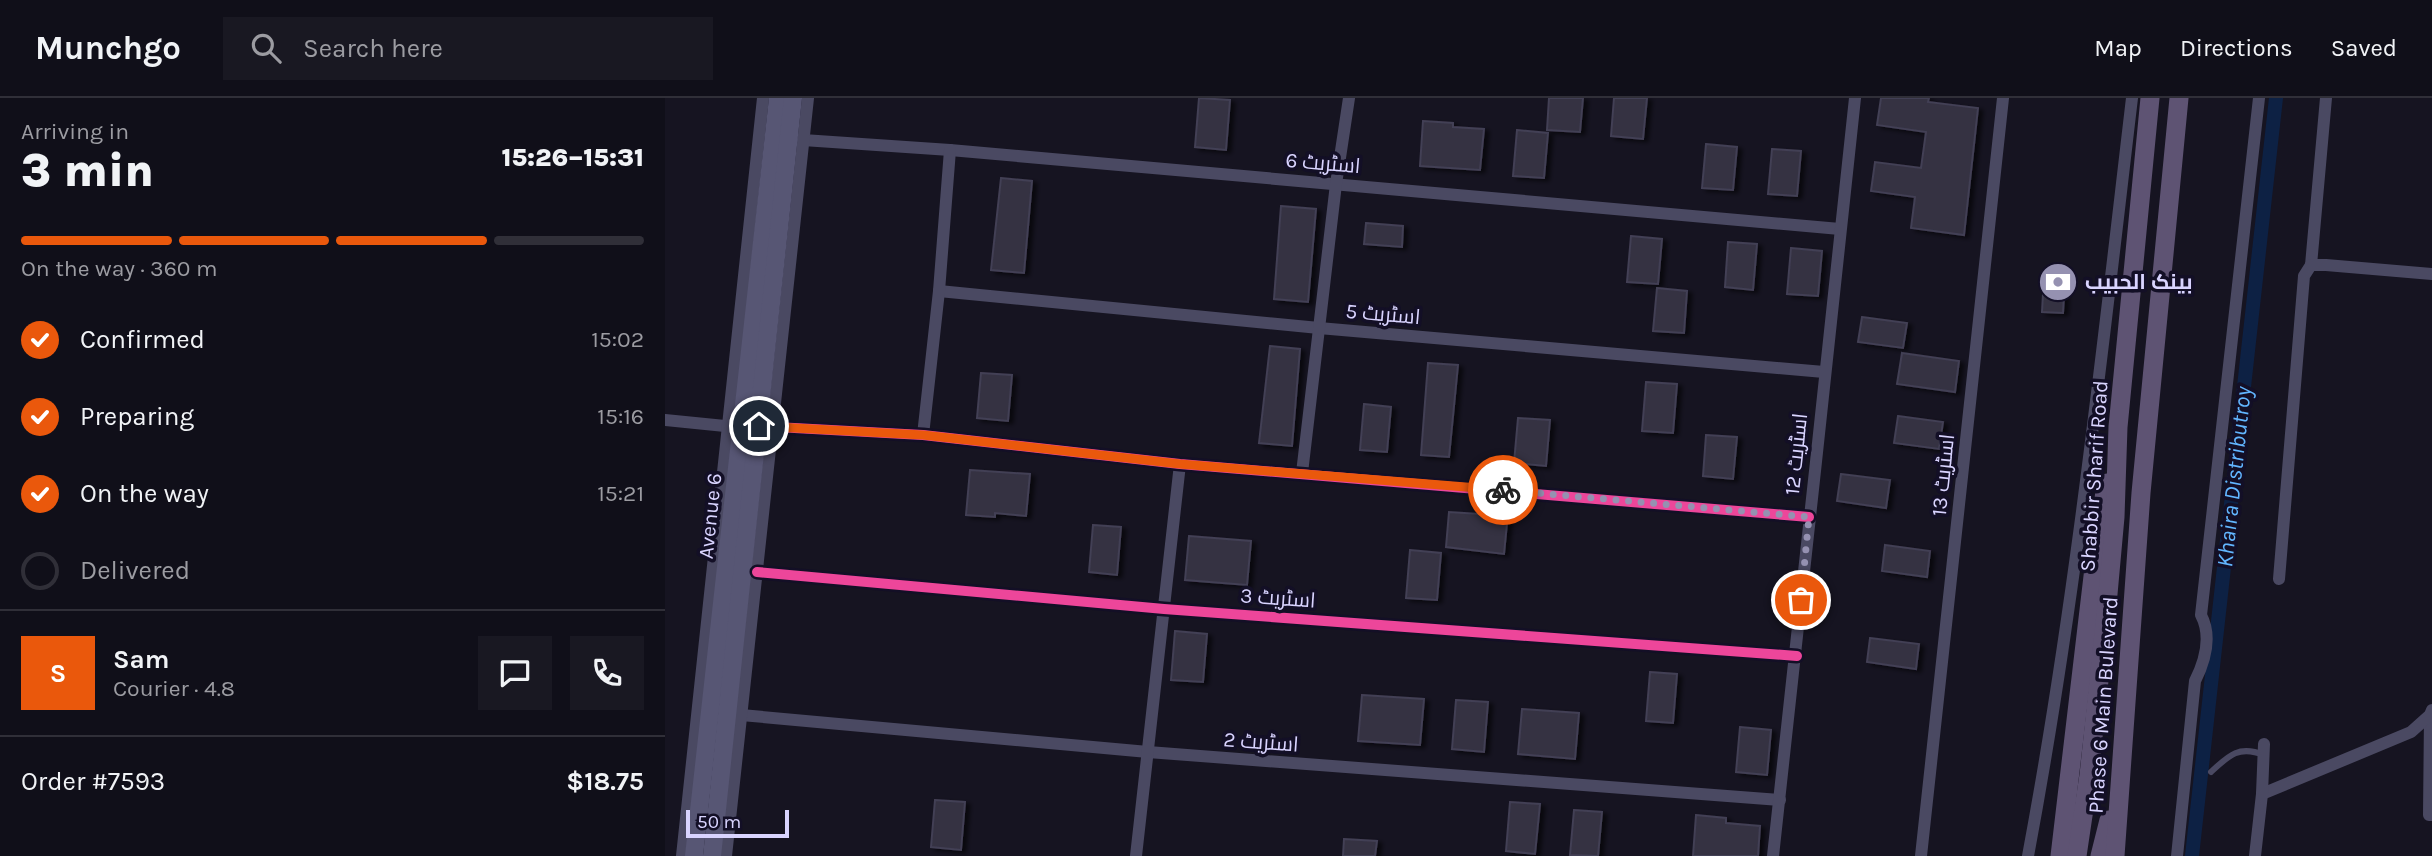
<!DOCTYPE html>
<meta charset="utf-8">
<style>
:root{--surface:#100f19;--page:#191822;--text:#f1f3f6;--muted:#9c9ca2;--line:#302f38;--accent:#ea580c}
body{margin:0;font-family:Karla,Cairo,sans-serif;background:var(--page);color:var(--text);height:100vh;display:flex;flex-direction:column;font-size:26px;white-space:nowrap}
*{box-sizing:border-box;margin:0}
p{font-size:23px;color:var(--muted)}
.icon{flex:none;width:38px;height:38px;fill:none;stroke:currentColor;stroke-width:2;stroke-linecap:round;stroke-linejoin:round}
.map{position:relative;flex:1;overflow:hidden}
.details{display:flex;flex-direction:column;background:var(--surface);width:665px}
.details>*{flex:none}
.scale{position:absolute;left:21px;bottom:18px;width:103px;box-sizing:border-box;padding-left:7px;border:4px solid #d9d4ff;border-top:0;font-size:19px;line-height:24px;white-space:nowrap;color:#d9d4ff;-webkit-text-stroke:5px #130f26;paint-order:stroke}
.pin{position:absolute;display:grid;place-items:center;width:60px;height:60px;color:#fff;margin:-30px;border:4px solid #fff;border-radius:50%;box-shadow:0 2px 7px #0007}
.courier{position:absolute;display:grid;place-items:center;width:70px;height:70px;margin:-35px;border:5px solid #ea580c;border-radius:50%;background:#fff;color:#222;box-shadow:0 2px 9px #0007}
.headline em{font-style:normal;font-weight:800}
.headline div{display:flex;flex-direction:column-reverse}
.headline{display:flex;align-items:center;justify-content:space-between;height:119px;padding:0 21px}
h1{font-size:46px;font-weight:800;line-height:52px}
.bar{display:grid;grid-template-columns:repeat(4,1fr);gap:10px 7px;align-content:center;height:84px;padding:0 21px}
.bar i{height:9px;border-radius:5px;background:var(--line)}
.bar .on{background:var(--accent)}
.bar p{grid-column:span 4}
.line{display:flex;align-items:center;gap:18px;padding:0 21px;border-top:2px solid var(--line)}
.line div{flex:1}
.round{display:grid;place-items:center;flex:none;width:74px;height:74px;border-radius:0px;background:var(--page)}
ol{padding:0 21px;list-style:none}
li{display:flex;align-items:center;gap:21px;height:77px}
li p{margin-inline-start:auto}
li .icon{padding:7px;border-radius:50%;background:var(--accent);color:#fff;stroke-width:4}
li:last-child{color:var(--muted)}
li i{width:38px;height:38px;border:4px solid var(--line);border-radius:50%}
header{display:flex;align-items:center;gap:42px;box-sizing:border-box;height:98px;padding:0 35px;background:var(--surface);border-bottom:2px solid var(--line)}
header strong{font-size:33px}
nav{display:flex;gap:38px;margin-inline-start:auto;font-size:24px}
.search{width:490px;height:63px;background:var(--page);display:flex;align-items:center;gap:18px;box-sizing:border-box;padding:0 24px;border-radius:0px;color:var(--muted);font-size:26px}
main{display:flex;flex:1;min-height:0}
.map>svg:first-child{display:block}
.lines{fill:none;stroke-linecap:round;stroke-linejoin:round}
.canal{stroke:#0d2144;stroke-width:14}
.building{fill:#343243;stroke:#433f54;stroke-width:2;filter:url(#shadow)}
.lane{stroke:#4a4962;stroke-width:6}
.street{stroke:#4a4962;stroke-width:12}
.secondary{stroke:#575674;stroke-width:18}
.primary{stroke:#5e5373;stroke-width:19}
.cycleway-casing{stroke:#130f26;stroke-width:15}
.cycleway{stroke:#ed469a;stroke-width:10}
.done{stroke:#9591b1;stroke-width:7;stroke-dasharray:0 12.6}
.route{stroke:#ea580c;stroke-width:9}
.labels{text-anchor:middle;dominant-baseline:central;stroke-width:7;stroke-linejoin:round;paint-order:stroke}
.street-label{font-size:21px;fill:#d9d4ff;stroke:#130f26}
.poi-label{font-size:21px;font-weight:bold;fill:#d9d4ff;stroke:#130f26;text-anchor:start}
.water-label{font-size:23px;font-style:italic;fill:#62b6ff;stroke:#130f26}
</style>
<header>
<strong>Munchgo</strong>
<div class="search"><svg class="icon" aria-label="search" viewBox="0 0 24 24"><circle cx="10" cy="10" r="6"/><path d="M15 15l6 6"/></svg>Search here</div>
<nav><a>Map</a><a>Directions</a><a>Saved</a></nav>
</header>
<main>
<section class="details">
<div class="headline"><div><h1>3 min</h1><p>Arriving in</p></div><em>15:26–15:31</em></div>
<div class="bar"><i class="on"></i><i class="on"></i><i class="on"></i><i></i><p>On the way · 360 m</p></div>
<ol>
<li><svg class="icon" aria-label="check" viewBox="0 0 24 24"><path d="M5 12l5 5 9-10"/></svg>Confirmed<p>15:02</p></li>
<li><svg class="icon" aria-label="check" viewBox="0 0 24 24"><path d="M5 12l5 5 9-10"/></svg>Preparing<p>15:16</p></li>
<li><svg class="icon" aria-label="check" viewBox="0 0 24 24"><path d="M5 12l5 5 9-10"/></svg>On the way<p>15:21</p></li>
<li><i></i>Delivered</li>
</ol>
<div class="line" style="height:126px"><b class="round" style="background:var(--accent);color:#fff">S</b><div><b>Sam</b><p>Courier · 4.8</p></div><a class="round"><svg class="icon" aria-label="chat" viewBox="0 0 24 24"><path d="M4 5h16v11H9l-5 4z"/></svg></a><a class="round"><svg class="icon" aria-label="phone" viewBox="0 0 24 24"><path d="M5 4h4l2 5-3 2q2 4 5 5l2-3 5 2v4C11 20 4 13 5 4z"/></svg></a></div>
<div class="line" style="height:91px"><div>Order #7593</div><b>$18.75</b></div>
</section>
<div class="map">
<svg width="1767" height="758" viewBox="0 0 1767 758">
<defs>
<filter id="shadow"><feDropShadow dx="4.5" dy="2.5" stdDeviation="2" flood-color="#0009"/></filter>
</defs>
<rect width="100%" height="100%" fill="#161421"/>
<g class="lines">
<!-- canal -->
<polyline class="canal" points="1527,758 1611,0"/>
</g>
<!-- building -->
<g class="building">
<polygon points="534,0 565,2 561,52 530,49"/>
<polygon points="884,0 918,0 915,34 882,32"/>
<polygon points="949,0 982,0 978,41 946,38"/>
<polygon points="1216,0 1264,0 1263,4 1313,10 1299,137 1246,130 1250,99 1206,93 1210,64 1256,70 1261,34 1212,27"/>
<polygon points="758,23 788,25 788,29 819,31 815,72 755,68"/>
<polygon points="852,32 883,35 879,80 848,78"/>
<polygon points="1041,46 1072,49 1068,92 1037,90"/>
<polygon points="1107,51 1136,53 1132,98 1103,96"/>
<polygon points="336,80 367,83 359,175 326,172"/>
<polygon points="616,108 651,111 643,204 609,201"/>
<polygon points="701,125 738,128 737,149 699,146"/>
<polygon points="966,138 997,141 993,186 962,184"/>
<polygon points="1063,144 1092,146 1088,192 1060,189"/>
<polygon points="1126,150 1157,153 1153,198 1122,196"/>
<polygon points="1379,178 1400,180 1398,215 1377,214"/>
<polygon points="992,190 1022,193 1019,235 988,233"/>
<polygon points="1197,219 1242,225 1238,250 1193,244"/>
<polygon points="605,248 635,251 627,348 594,345"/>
<polygon points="1237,255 1294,263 1290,294 1232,286"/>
<polygon points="763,265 793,267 784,359 756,357"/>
<polygon points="316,275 347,277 343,323 312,320"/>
<polygon points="981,284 1012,286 1008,335 977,333"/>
<polygon points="699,306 726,309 722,354 695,352"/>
<polygon points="1233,318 1278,324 1274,351 1229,345"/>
<polygon points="853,320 885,322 881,368 849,365"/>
<polygon points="1041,337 1072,339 1068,381 1038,378"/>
<polygon points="305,372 365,376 361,418 330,415 330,419 301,417"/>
<polygon points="1176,376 1225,382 1221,410 1172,403"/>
<polygon points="816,413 843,415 839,456 781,449 784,414 815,416"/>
<polygon points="428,427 456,429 452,477 424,474"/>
<polygon points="524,438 586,443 582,487 520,482"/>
<polygon points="1220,447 1265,453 1262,479 1217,473"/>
<polygon points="745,452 776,455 772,502 741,500"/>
<polygon points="510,533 542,536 538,584 506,582"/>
<polygon points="1205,540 1254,546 1251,571 1202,564"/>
<polygon points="985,574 1012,576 1008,625 981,623"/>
<polygon points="697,597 759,601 755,647 693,643"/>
<polygon points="791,602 823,604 819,654 787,651"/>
<polygon points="857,611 914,615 910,661 853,656"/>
<polygon points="1075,629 1106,632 1102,677 1071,674"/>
<polygon points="270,702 300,704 296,752 266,749"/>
<polygon points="845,704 875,706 870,756 841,753"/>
<polygon points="909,712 937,714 933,758 905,757"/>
<polygon points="1031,717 1061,720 1061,725 1095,728 1093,758 1028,758"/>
<polygon points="679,741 712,743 710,758 678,758"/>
</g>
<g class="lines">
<!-- lane -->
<path class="lane" d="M1546,674C1564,657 1574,647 1599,657"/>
<!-- street -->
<g class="street">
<polyline points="138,42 285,52 1175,131"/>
<polyline points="1646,167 1661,0"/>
<polyline points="274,193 654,230 1159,274"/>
<polyline points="0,322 70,329"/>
<polyline points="94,328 258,337 515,366 1144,419"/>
<polyline points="258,337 274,193 285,52"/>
<polyline points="637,375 671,86 684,0"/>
<polyline points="92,474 499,511 1132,558"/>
<polyline points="1614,481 1639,178 1646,167 1661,167 1767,176"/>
<polyline points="76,617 483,654 1115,702"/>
<polyline points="1765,617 1764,717 1767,717"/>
<polyline points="1597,696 1746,634 1765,617 1767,612"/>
<polyline points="17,758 98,0"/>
<polyline points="61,758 143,0"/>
<polyline points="471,758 515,366"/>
<path d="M1108,758C1137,505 1162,253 1190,0"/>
<polyline points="1256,758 1338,0"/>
<path d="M1363,758C1410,507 1437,254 1467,0"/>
<path d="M1512,758L1530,583C1540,563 1547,538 1536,517L1594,0"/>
<polyline points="1590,758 1597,696 1599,646"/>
</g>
<!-- secondary -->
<g class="secondary">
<polyline points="29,758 113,0"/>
<polyline points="47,758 128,0"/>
</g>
<!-- primary -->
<g class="primary">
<polyline points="1395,758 1435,419 1442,385"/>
<polyline points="1412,758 1424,677 1442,507 1450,419 1453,329 1485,0"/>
<polyline points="1435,758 1444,722"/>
<polyline points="1450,758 1476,395 1514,0"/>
</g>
<!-- cycleway casing -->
<g class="cycleway-casing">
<g id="cycleway">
<polyline points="94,328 258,337 515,366 1144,419"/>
<polyline points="92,474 499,511 1132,558"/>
</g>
</g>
<!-- cycleway -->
<use href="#cycleway" class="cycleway"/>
</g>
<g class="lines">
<!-- done -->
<polyline class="done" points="838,392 1144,419 1136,502"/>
<!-- route -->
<polyline class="route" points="94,328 258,337 515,366 838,392"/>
</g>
<!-- icons -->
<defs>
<g id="bank-disc" transform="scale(2.0125)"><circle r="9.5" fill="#9591b1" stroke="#130f26"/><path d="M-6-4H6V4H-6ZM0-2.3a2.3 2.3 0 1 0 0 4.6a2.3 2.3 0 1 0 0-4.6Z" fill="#fff"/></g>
</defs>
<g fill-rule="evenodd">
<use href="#bank-disc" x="1393" y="184"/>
</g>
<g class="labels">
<!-- street labels -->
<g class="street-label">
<text transform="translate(658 65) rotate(5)">اسٹریٹ 6</text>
<text transform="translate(718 216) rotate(5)">اسٹریٹ 5</text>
<text transform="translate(1131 356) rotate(-84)">اسٹریٹ 12</text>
<text transform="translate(1278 377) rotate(-84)">اسٹریٹ 13</text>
<text transform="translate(1429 378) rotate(-86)">Shabbir Sharif Road</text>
<text transform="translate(45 418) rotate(-84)">Avenue 6</text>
<text transform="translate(613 500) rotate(4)">اسٹریٹ 3</text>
<text transform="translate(1438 607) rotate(-86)">Phase 6 Main Bulevard</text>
<text transform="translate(596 644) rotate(4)">اسٹریٹ 2</text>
</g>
<!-- poi labels -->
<g class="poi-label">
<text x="1420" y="184">بينک الحبيب</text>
</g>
<!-- water labels -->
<g class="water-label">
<text transform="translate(1569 379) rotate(-84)">Khaira Distributroy</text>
</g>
</g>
</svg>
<div class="scale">50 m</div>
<div class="pin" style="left:1136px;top:502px;background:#ea580c"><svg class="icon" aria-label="bag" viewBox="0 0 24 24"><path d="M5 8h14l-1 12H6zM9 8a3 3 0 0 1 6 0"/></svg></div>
<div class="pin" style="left:94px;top:328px;background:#1f2937"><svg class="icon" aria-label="home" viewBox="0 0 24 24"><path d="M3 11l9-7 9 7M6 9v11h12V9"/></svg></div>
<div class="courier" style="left:838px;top:392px"><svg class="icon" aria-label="bike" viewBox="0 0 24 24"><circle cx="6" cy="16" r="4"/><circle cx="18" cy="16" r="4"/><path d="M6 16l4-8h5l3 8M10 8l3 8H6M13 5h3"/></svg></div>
</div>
</main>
